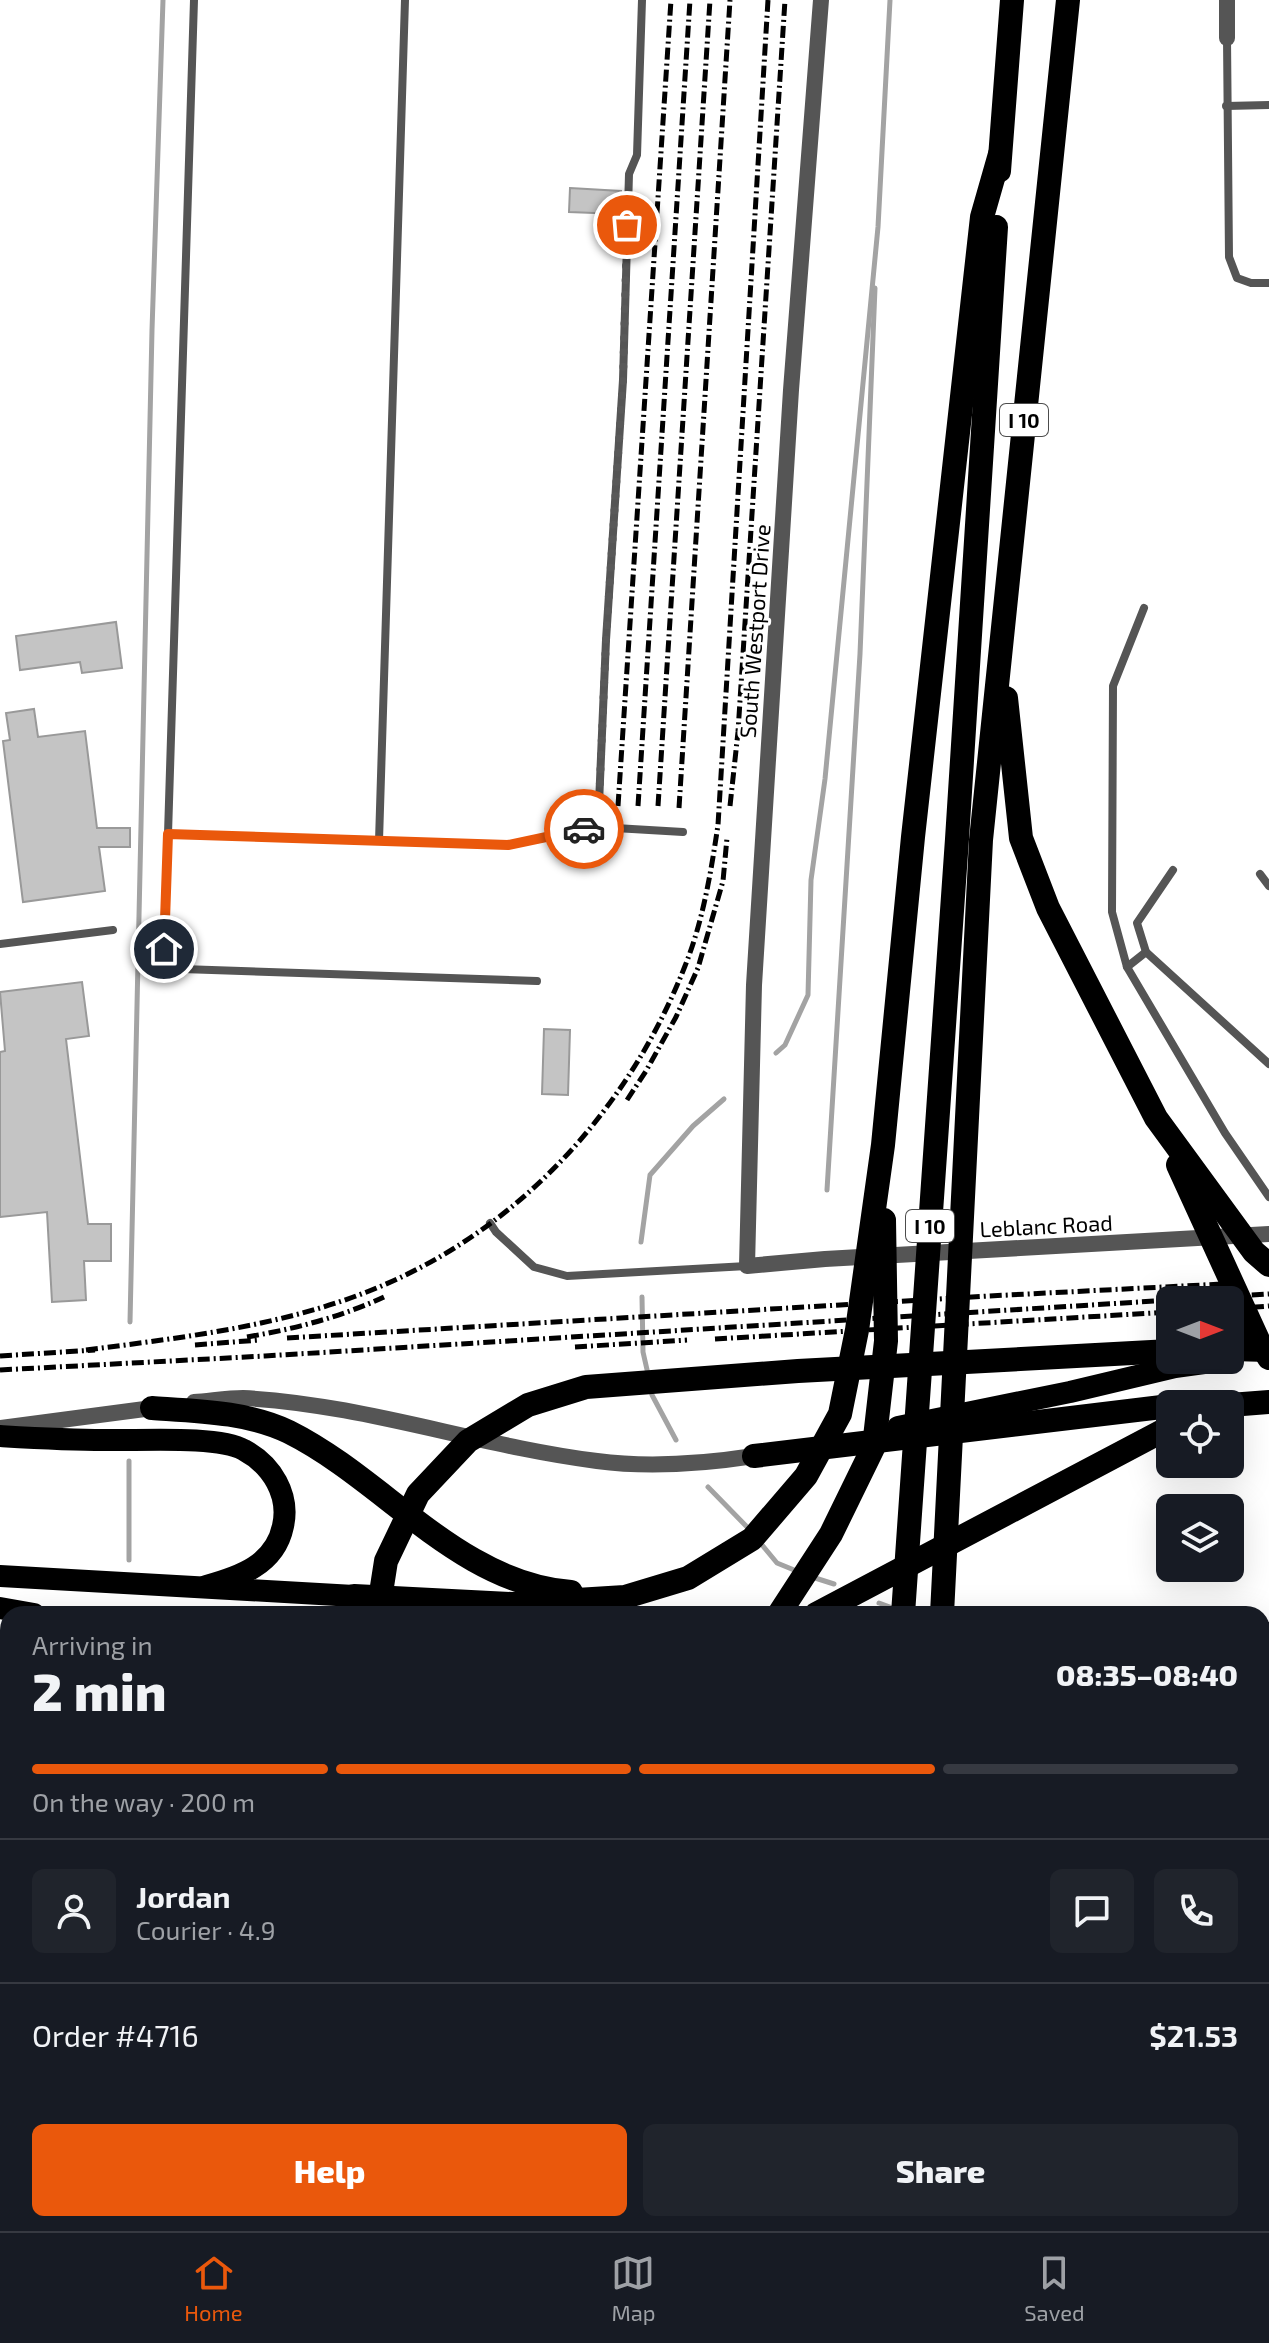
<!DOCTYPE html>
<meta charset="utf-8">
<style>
:root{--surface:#171b24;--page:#20242c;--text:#f1f3f6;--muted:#9ea1a6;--line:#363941;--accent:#ea580c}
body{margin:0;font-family:"Exo 2",sans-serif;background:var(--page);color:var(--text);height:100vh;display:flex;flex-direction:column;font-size:30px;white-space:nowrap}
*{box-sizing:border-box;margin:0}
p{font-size:26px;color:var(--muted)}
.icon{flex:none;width:44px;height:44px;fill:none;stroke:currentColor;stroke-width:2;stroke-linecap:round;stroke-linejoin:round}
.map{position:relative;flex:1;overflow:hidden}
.side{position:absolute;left:0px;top:1606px;width:1270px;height:626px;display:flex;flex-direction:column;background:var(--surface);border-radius:24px 24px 0 0;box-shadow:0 8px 32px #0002}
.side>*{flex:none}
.needle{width:52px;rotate:90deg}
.tools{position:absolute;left:1156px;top:1286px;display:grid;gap:16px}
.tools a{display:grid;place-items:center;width:88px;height:88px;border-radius:12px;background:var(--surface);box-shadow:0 8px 32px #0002;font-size:40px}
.pin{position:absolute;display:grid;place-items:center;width:68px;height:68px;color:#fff;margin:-34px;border:4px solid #fff;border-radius:50%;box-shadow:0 2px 8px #0007}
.courier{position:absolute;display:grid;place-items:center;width:80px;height:80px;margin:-40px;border:6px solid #ea580c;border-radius:50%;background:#fff;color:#222;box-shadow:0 2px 10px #0007}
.summary em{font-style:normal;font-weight:800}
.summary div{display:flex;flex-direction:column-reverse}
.summary{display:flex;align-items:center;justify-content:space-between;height:136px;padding:0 32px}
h1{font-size:52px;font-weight:800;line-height:60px}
.bar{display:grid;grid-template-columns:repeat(4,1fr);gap:12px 8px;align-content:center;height:96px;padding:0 32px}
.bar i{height:10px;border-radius:6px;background:var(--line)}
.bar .current{background:var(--accent)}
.bar p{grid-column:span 4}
.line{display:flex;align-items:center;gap:20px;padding:0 32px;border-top:2px solid var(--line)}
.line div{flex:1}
.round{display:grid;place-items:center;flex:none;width:84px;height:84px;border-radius:12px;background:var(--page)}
.button{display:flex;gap:16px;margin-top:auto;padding:16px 32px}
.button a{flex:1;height:92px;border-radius:12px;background:var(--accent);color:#fff;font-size:32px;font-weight:800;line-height:92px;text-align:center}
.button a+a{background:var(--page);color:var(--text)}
.tab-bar{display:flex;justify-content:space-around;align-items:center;height:112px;border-top:2px solid var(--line);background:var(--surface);font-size:22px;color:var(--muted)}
.tab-bar a{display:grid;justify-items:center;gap:4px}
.tab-bar .current{color:var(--accent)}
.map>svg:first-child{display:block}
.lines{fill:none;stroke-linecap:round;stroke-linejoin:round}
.stream{stroke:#a3a3a3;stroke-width:5}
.building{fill:#c4c4c4;stroke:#999;stroke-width:2}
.service{stroke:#555;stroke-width:8}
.minor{stroke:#555;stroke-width:16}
.trunk{stroke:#000;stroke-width:22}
.motorway{stroke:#000;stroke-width:24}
.rail{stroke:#000;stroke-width:5;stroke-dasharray:12 4 2 4;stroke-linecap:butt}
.done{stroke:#595959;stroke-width:8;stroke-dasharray:0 14.4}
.route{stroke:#ea580c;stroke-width:10}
.labels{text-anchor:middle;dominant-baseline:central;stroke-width:6;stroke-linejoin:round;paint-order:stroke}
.shield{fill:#fff;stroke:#4c4c4c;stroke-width:2}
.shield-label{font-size:20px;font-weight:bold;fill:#000}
.street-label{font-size:22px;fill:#000;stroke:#fff}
</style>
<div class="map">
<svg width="1269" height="2231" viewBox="0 0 1269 2231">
<rect width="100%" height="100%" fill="#fff"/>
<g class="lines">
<!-- stream -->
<g class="stream">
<polyline points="776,1053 785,1045 808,995 811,880 825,779 878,227 890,0"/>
<polyline points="827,1190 860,654 875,288"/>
<polyline points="641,1242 650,1175 693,1126 724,1099"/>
<polyline points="642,1297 643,1352 648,1374"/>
<polyline points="130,1322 152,330 163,0"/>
<polyline points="650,1387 652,1395 676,1440"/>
<polyline points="129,1461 129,1560"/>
<polyline points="708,1487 749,1529"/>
<polyline points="758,1540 777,1563 799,1572"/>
<polyline points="812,1577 834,1584"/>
<polyline points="879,1603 898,1610"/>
<polyline points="98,2231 99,2224"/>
<polyline points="522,2231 523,2224"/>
</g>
</g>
<!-- building -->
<g class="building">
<polygon points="570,188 621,191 620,214 569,212"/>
<polygon points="116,622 122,668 82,673 80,662 20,670 16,636"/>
<polygon points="34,709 38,737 85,731 97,828 130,828 130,847 99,847 105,891 23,902 3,741 10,740 6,713"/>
<polygon points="82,982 89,1036 66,1039 88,1224 111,1224 111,1261 84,1261 86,1300 52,1302 47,1212 0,1217 0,1052 5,1051 0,992"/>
<polygon points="544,1029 570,1030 568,1095 542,1094"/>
</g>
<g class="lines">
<!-- service -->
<g class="service">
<polyline points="194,0 168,834 508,845 598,827 683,832"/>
<polyline points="1227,38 1229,257 1237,278 1251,283 1269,283"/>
<polyline points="1226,106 1269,105"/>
<polyline points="1144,608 1113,686 1112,912 1127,967 1225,1133 1269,1197"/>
<polyline points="598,827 606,640 623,380 629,174 637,155 642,0"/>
<polyline points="168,834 164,949 182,969 537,981"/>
<polyline points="379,841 405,0"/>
<polyline points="1173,870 1137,923 1146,952 1269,1064"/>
<polyline points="1260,874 1269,886"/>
<polyline points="0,944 113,930"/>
<polyline points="1127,967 1146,952"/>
<polyline points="490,1223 496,1232 534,1267 567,1276 747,1266"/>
<polyline points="0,2102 8,2099"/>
</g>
<!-- minor -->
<g class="minor">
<polyline points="821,0 791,390 754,985 747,1266 825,1259 1269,1234"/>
<polyline points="1227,0 1227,38"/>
<path d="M194,1402C210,1401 227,1398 243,1398C363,1404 478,1446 597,1461C649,1468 702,1464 754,1456"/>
<polyline points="0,1428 160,1407"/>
<polyline points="0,1781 8,1784"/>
<polyline points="1262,1862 1269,1859"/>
<polyline points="1143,2224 1160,2231"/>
</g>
<!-- trunk -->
<g class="trunk">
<polyline points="898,1427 1070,1392 1175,1367 1226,1360"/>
<path d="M0,1436C35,1438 69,1440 104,1440C137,1441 218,1435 244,1450C272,1465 290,1495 283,1526C275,1565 239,1577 206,1586"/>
<polyline points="0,1576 354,1596"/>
<polyline points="0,1608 34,1614"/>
<polyline points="1262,1635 1269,1633"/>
<polyline points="0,1645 8,1647"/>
</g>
<!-- motorway -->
<g class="motorway">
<polyline points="999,171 1012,0"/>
<polyline points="1006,698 1021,838 1048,908 1156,1118 1254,1252 1269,1265"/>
<polyline points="1178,1165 1259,1342 1269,1358"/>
<polyline points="1230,1349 1269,1350"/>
<polyline points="1230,1405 1269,1402"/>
<path d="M152,1408C197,1411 248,1412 289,1432C385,1480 458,1583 571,1592"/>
<polyline points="754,1456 1170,1406"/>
<polyline points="354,1596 512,1604 625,1597 688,1578 752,1539 806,1476 840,1414 857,1330 883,1145 913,837 982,217 1000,154"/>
<polyline points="378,1612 386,1561 418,1494 468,1441 528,1405 586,1387 798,1371 1170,1351"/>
<polyline points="779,1614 831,1534 874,1446 886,1341 884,1220"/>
<polyline points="816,1614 1170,1427"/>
<polyline points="903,1614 957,839 996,227"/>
<polyline points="942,1614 981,840 1068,0"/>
<polyline points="1262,1682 1269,1674"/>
<polyline points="0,1722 8,1725"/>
<polyline points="1262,1754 1269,1750"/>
<polyline points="1262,1825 1269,1821"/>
<polyline points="831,2231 831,2224"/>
<polyline points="861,2231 861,2224"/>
<polyline points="918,2231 918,2224"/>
</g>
<!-- rail -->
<g class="rail">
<polyline points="618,806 671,0"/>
<polyline points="638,806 690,0"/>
<polyline points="658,806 710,0"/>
<polyline points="730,806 738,732 785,0"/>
<polyline points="679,808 730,0"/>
<polyline points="627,1100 646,1071 676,1017 698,968 723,881 727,838"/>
<polyline points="1230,1309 1269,1306"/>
<path d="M247,1337C294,1329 341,1317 384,1297"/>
<polyline points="287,1338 989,1296 1241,1283"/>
<polyline points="715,1339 1170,1312"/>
<polyline points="195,1345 259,1340"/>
<polyline points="575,1347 687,1340"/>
<path d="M86,1350C179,1338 276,1327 364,1293C513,1236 627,1114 685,966C703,921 711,872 718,825L768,0"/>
<polyline points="0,1356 95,1350"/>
<polyline points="0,1370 265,1356 1269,1294"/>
</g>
</g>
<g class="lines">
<!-- done -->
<polyline class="done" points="584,829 598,827 606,640 623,380 627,225"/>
<!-- route -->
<polyline class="route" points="164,949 168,834 508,845 584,829"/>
</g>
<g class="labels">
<!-- shield labels -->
<g class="shield">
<rect x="1000" y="404" width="48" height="32" rx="6"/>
<rect x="906" y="1210" width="48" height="32" rx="6"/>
</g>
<g class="shield-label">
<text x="1024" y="420">I 10</text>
<text x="930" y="1226">I 10</text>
</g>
<!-- street labels -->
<g class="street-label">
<text transform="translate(754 631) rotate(-86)">South Westport Drive</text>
<text transform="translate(1046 1225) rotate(-3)">Leblanc Road</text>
</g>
</g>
</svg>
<div class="tools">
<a><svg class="needle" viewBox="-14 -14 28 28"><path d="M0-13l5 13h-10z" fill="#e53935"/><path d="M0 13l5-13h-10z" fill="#9ea1a6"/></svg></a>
<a><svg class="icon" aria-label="locate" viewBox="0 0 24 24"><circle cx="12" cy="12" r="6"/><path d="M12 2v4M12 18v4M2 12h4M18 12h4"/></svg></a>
<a><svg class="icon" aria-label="layers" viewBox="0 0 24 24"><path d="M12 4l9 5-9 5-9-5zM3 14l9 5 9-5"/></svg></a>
</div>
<div class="pin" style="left:627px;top:225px;background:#ea580c"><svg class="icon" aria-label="bag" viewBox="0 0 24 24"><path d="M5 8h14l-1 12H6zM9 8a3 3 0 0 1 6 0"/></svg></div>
<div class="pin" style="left:164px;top:949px;background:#1f2937"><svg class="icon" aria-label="home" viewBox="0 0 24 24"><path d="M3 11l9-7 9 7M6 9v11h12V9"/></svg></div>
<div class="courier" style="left:584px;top:829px"><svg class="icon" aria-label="car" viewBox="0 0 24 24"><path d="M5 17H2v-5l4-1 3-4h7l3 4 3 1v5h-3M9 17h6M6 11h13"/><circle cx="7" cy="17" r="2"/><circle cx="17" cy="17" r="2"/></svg></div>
<section class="side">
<div class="summary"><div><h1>2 min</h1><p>Arriving in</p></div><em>08:35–08:40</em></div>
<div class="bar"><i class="current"></i><i class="current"></i><i class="current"></i><i></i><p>On the way · 200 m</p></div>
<div class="line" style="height:144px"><a class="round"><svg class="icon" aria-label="person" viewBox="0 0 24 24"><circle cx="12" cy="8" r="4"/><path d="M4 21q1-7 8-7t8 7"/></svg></a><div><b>Jordan</b><p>Courier · 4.9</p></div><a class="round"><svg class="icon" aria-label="chat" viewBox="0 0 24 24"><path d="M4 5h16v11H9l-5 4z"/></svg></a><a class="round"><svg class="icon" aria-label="phone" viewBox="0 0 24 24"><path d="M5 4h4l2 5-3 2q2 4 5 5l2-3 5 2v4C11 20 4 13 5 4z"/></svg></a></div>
<div class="line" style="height:104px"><div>Order #4716</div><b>$21.53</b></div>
<div class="button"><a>Help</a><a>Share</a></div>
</section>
</div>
<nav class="tab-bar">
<a class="current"><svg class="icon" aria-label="home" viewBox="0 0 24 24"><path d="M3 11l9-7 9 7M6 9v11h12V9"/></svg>Home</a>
<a><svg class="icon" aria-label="map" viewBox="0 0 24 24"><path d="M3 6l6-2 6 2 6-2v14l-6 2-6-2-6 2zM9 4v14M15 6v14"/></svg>Map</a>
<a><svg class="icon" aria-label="saved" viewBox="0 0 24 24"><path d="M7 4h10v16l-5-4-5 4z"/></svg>Saved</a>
</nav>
